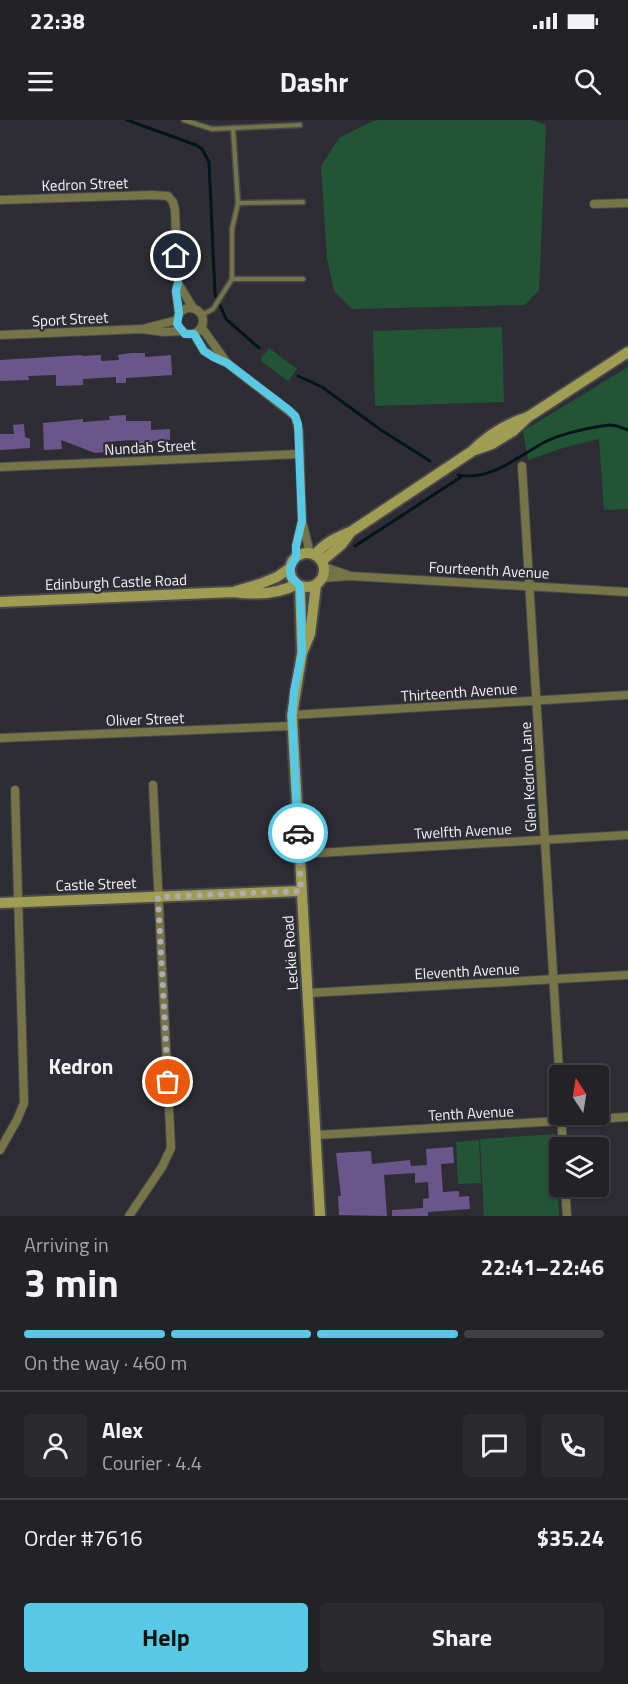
<!DOCTYPE html>
<meta charset="utf-8">
<style>
:root{--surface:#232227;--page:#2b2a2f;--text:#f1f3f6;--muted:#a3a4a7;--line:#403f44;--accent:#58c9e4}
body{margin:0;font-family:"Titillium Web",sans-serif;background:var(--page);color:var(--text);height:100vh;display:flex;flex-direction:column;font-size:22px;white-space:nowrap}
*{box-sizing:border-box;margin:0}
p{font-size:20px;color:var(--muted)}
.icon{flex:none;width:33px;height:33px;fill:none;stroke:currentColor;stroke-width:2;stroke-linecap:round;stroke-linejoin:round}
.map{position:relative;height:1096px;overflow:hidden}
.sheet{display:flex;flex-direction:column;background:var(--surface);flex:1}
.sheet>*{flex:none}
.needle{width:39px;rotate:348deg}
.controls{position:absolute;left:549px;top:945px;display:grid;gap:12px}
.controls a{display:grid;place-items:center;width:60px;height:60px;border-radius:6px;background:var(--surface);box-shadow:0 2px 4px #0004,0 0 0 2px var(--line);font-size:30px}
.pin{position:absolute;display:grid;place-items:center;width:51px;height:51px;color:#fff;margin:-26px;border:3px solid #fff;border-radius:50%;box-shadow:0 2px 6px #0007}
.courier{position:absolute;display:grid;place-items:center;width:60px;height:60px;margin:-30px;border:4px solid #58c9e4;border-radius:50%;background:#fff;color:#222;box-shadow:0 2px 8px #0007}
.headline em{font-style:normal;font-weight:700}
.headline div{display:flex;flex-direction:column-reverse}
.headline{display:flex;align-items:center;justify-content:space-between;height:102px;padding:0 24px}
h1{font-size:39px;font-weight:700;line-height:45px}
.bar{display:grid;grid-template-columns:repeat(4,1fr);gap:9px 6px;align-content:center;height:72px;padding:0 24px}
.bar i{height:8px;border-radius:4px;background:var(--line)}
.bar .current{background:var(--accent)}
.bar p{grid-column:span 4}
.line{display:flex;align-items:center;gap:15px;padding:0 24px;border-top:2px solid var(--line)}
.line div{flex:1}
.round{display:grid;place-items:center;flex:none;width:63px;height:63px;border-radius:6px;background:var(--page)}
.action{display:flex;gap:12px;margin-top:auto;padding:12px 24px}
.action a{flex:1;height:69px;border-radius:6px;background:var(--accent);color:#111;font-size:24px;font-weight:700;line-height:69px;text-align:center}
.action a+a{background:var(--page);color:var(--text)}
.status{display:flex;justify-content:space-between;align-items:center;height:42px;padding:0 30px;background:var(--surface);direction:ltr}
.status svg{height:16px;fill:currentColor}
header{display:flex;justify-content:space-between;align-items:center;height:78px;padding:0 24px;background:var(--surface);font-size:27px;font-weight:700}
.map>svg:first-child{display:block}
.green{fill:#225536}
.lines{fill:none;stroke-linecap:round;stroke-linejoin:round}
.stream{stroke:#00161c;stroke-width:3}
.building{fill:#6b568c}
.lane-casing{stroke:#4a484f;stroke-width:7}
.street-casing{stroke:#4a484f;stroke-width:10}
.secondary-casing{stroke:#4a484f;stroke-width:14}
.lane{stroke:#767547;stroke-width:4}
.street{stroke:#767547;stroke-width:8}
.secondary{stroke:#9f9d51;stroke-width:10}
.done{stroke:#aeacb2;stroke-width:6;stroke-dasharray:0 10.8}
.route{stroke:#58c9e4;stroke-width:8}
.labels{text-anchor:middle;dominant-baseline:central;stroke-width:4.5;stroke-linejoin:round;paint-order:stroke}
.street-label{font-size:15px;fill:#f2f1f6;stroke:#2f2d34}
.district-label{font-size:21px;font-weight:bold;fill:#f2f1f6;stroke:#2f2d34}
</style>
<div class="status"><b>22:38</b><svg viewBox="0 0 49 12"><path d="M0 12V9h3v3zM5 12V6h3v6zM10 12V3h3v9zM15 12V0h3v12zM26 1h20v11H26zM47 4h2v5h-2z"/></svg></div>
<header><svg class="icon" aria-label="menu" viewBox="0 0 24 24"><path d="M4 6h16M4 12h16M4 18h16"/></svg>Dashr<svg class="icon" aria-label="search" viewBox="0 0 24 24"><circle cx="10" cy="10" r="6"/><path d="M15 15l6 6"/></svg></header>
<div class="map">
<svg width="628" height="1096" viewBox="0 0 628 1096">
<rect width="100%" height="100%" fill="#2f2d34"/>
<!-- green -->
<g class="green">
<polygon points="380,0 531,0 546,5 539,170 525,185 352,189 334,171 327,138 321,46 339,18 373,1"/>
<polygon points="502,207 504,282 375,286 373,211"/>
<polygon points="269,228 297,249 288,261 260,240"/>
<polygon points="628,247 628,389 604,390 599,319 566,327 528,340 523,311"/>
<polygon points="555,1014 559,1096 484,1096 480,1019"/>
<polygon points="479,1020 481,1063 458,1064 456,1022"/>
</g>
<g class="lines">
<!-- stream -->
<g class="stream">
<polyline points="127,0 196,25 202,29 209,42 215,174 226,199 259,228"/>
<polyline points="298,256 322,267 381,310 430,341"/>
<path d="M458,355C490,361 516,338 543,323C559,314 591,307 610,305C616,305 622,308 628,310"/>
<polyline points="355,426 461,357"/>
</g>
</g>
<!-- building -->
<g class="building">
<polygon points="131,233 145,233 145,237 171,235 172,255 126,258 126,263 116,263 116,257 83,259 83,265 56,266 56,255 28,256 29,260 0,261 0,240 82,235 82,236 101,235 101,241 119,240 118,235"/>
<polygon points="126,295 126,301 151,301 151,310 170,309 170,320 152,321 152,326 134,326 134,320 105,322 105,332 95,333 61,320 62,329 44,330 43,303 83,299 83,302 110,300 109,296"/>
<polygon points="24,304 25,317 30,319 30,328 0,330 0,314 14,314 13,305"/>
<polygon points="453,1027 454,1043 441,1044 443,1072 459,1071 459,1077 469,1076 470,1089 428,1092 428,1096 392,1096 392,1090 423,1088 423,1079 429,1078 428,1062 415,1063 415,1053 384,1055 387,1096 339,1095 338,1076 341,1076 336,1033 371,1031 372,1044 410,1040 411,1046 427,1045 426,1029"/>
</g>
<g class="lines">
<!-- lane casing -->
<g class="lane-casing">
<g id="lane">
<polyline points="184,0 212,9 300,5"/>
<polyline points="238,83 303,82"/>
<polyline points="232,159 303,159"/>
<polyline points="202,195 213,189 232,159 232,109 238,83 233,8"/>
</g>
</g>
<!-- street casing -->
<g class="street-casing">
<g id="street">
<polyline points="0,80 152,75 168,76 173,82 175,90 178,163 176,171 179,193"/>
<polyline points="594,84 628,83"/>
<polyline points="178,163 193,188"/>
<circle cx="190" cy="201" r="13"/>
<polyline points="146,208 177,200"/>
<polyline points="202,208 227,243"/>
<polyline points="194,214 204,231 227,243 295,296 299,311 302,401 310,433"/>
<polyline points="0,215 142,209 164,212 182,211"/>
<polyline points="522,346 560,967"/>
<polyline points="0,347 300,334"/>
<polyline points="296,437 296,426 302,401"/>
<polyline points="324,447 348,455"/>
<polyline points="323,458 349,456 628,472"/>
<polyline points="292,595 628,575"/>
<polyline points="0,618 292,606"/>
<polyline points="300,734 628,715"/>
<polyline points="308,873 628,855"/>
<polyline points="561,994 563,1028"/>
<polyline points="316,1015 628,997"/>
<polyline points="0,1030 17,1000 24,983 15,670"/>
<polyline points="565,1066 567,1096"/>
<polyline points="129,1096 162,1047 171,1028 153,665"/>
</g>
</g>
<!-- secondary casing -->
<g class="secondary-casing">
<g id="secondary">
<polyline points="475,330 492,324 513,311 528,297 628,232"/>
<circle cx="307" cy="450" r="17"/>
<path d="M315,435C325,422 338,417 352,411L471,332C488,315 505,304 528,297"/>
<polyline points="322,441 341,425 350,413"/>
<polyline points="316,465 310,514 302,533 292,595 320,1096"/>
<polyline points="300,466 302,530"/>
<polyline points="236,471 260,464 277,457 290,448"/>
<path d="M0,482L233,472C255,475 277,475 297,464"/>
<polyline points="0,783 301,771"/>
</g>
</g>
<!-- lane -->
<use href="#lane" class="lane"/>
<!-- street -->
<use href="#street" class="street"/>
<!-- secondary -->
<use href="#secondary" class="secondary"/>
</g>
<g class="lines">
<!-- done -->
<polyline class="done" points="168,962 158,777 301,771 298,713"/>
<!-- route -->
<polyline class="route" points="176,136 178,163 176,171 179,193 177,204 185,214 194,214 204,231 213,237 227,243 289,290 295,296 298,304 302,401 296,426 296,437 290,448 291,457 300,466 302,533 294,571 292,596 298,713"/>
</g>
<g class="labels">
<!-- street labels -->
<g class="street-label">
<text transform="translate(85 64) rotate(-2)">Kedron Street</text>
<text transform="translate(70 199) rotate(-3)">Sport Street</text>
<text transform="translate(150 327) rotate(-3)">Nundah Street</text>
<text transform="translate(489 450) rotate(3)">Fourteenth Avenue</text>
<text transform="translate(116 462) rotate(-2)">Edinburgh Castle Road</text>
<text transform="translate(459 572) rotate(-4)">Thirteenth Avenue</text>
<text transform="translate(145 599) rotate(-2)">Oliver Street</text>
<text transform="translate(528 657) rotate(-93)">Glen Kedron Lane</text>
<text transform="translate(463 711) rotate(-3)">Twelfth Avenue</text>
<text transform="translate(96 764) rotate(-2)">Castle Street</text>
<text transform="translate(290 833) rotate(-94)">Leckie Road</text>
<text transform="translate(467 851) rotate(-3)">Eleventh Avenue</text>
<text transform="translate(471 993) rotate(-3)">Tenth Avenue</text>
</g>
<!-- district labels -->
<g class="district-label">
<text x="81" y="946">Kedron</text>
</g>
</g>
</svg>
<div class="controls">
<a><svg class="needle" viewBox="-14 -14 28 28"><path d="M0-13l5 13h-10z" fill="#e53935"/><path d="M0 13l5-13h-10z" fill="#a3a4a7"/></svg></a>
<a><svg class="icon" aria-label="layers" viewBox="0 0 24 24"><path d="M12 4l9 5-9 5-9-5zM3 14l9 5 9-5"/></svg></a>
</div>
<div class="pin" style="left:168px;top:962px;background:#ea580c"><svg class="icon" aria-label="bag" viewBox="0 0 24 24"><path d="M5 8h14l-1 12H6zM9 8a3 3 0 0 1 6 0"/></svg></div>
<div class="pin" style="left:176px;top:136px;background:#1f2937"><svg class="icon" aria-label="home" viewBox="0 0 24 24"><path d="M3 11l9-7 9 7M6 9v11h12V9"/></svg></div>
<div class="courier" style="left:298px;top:713px"><svg class="icon" aria-label="car" viewBox="0 0 24 24"><path d="M5 17H2v-5l4-1 3-4h7l3 4 3 1v5h-3M9 17h6M6 11h13"/><circle cx="7" cy="17" r="2"/><circle cx="17" cy="17" r="2"/></svg></div>
</div>
<section class="sheet">
<div class="headline"><div><h1>3 min</h1><p>Arriving in</p></div><em>22:41–22:46</em></div>
<div class="bar"><i class="current"></i><i class="current"></i><i class="current"></i><i></i><p>On the way · 460 m</p></div>
<div class="line" style="height:108px"><a class="round"><svg class="icon" aria-label="person" viewBox="0 0 24 24"><circle cx="12" cy="8" r="4"/><path d="M4 21q1-7 8-7t8 7"/></svg></a><div><b>Alex</b><p>Courier · 4.4</p></div><a class="round"><svg class="icon" aria-label="chat" viewBox="0 0 24 24"><path d="M4 5h16v11H9l-5 4z"/></svg></a><a class="round"><svg class="icon" aria-label="phone" viewBox="0 0 24 24"><path d="M5 4h4l2 5-3 2q2 4 5 5l2-3 5 2v4C11 20 4 13 5 4z"/></svg></a></div>
<div class="line" style="height:78px"><div>Order #7616</div><b>$35.24</b></div>
<div class="action"><a>Help</a><a>Share</a></div>
</section>
